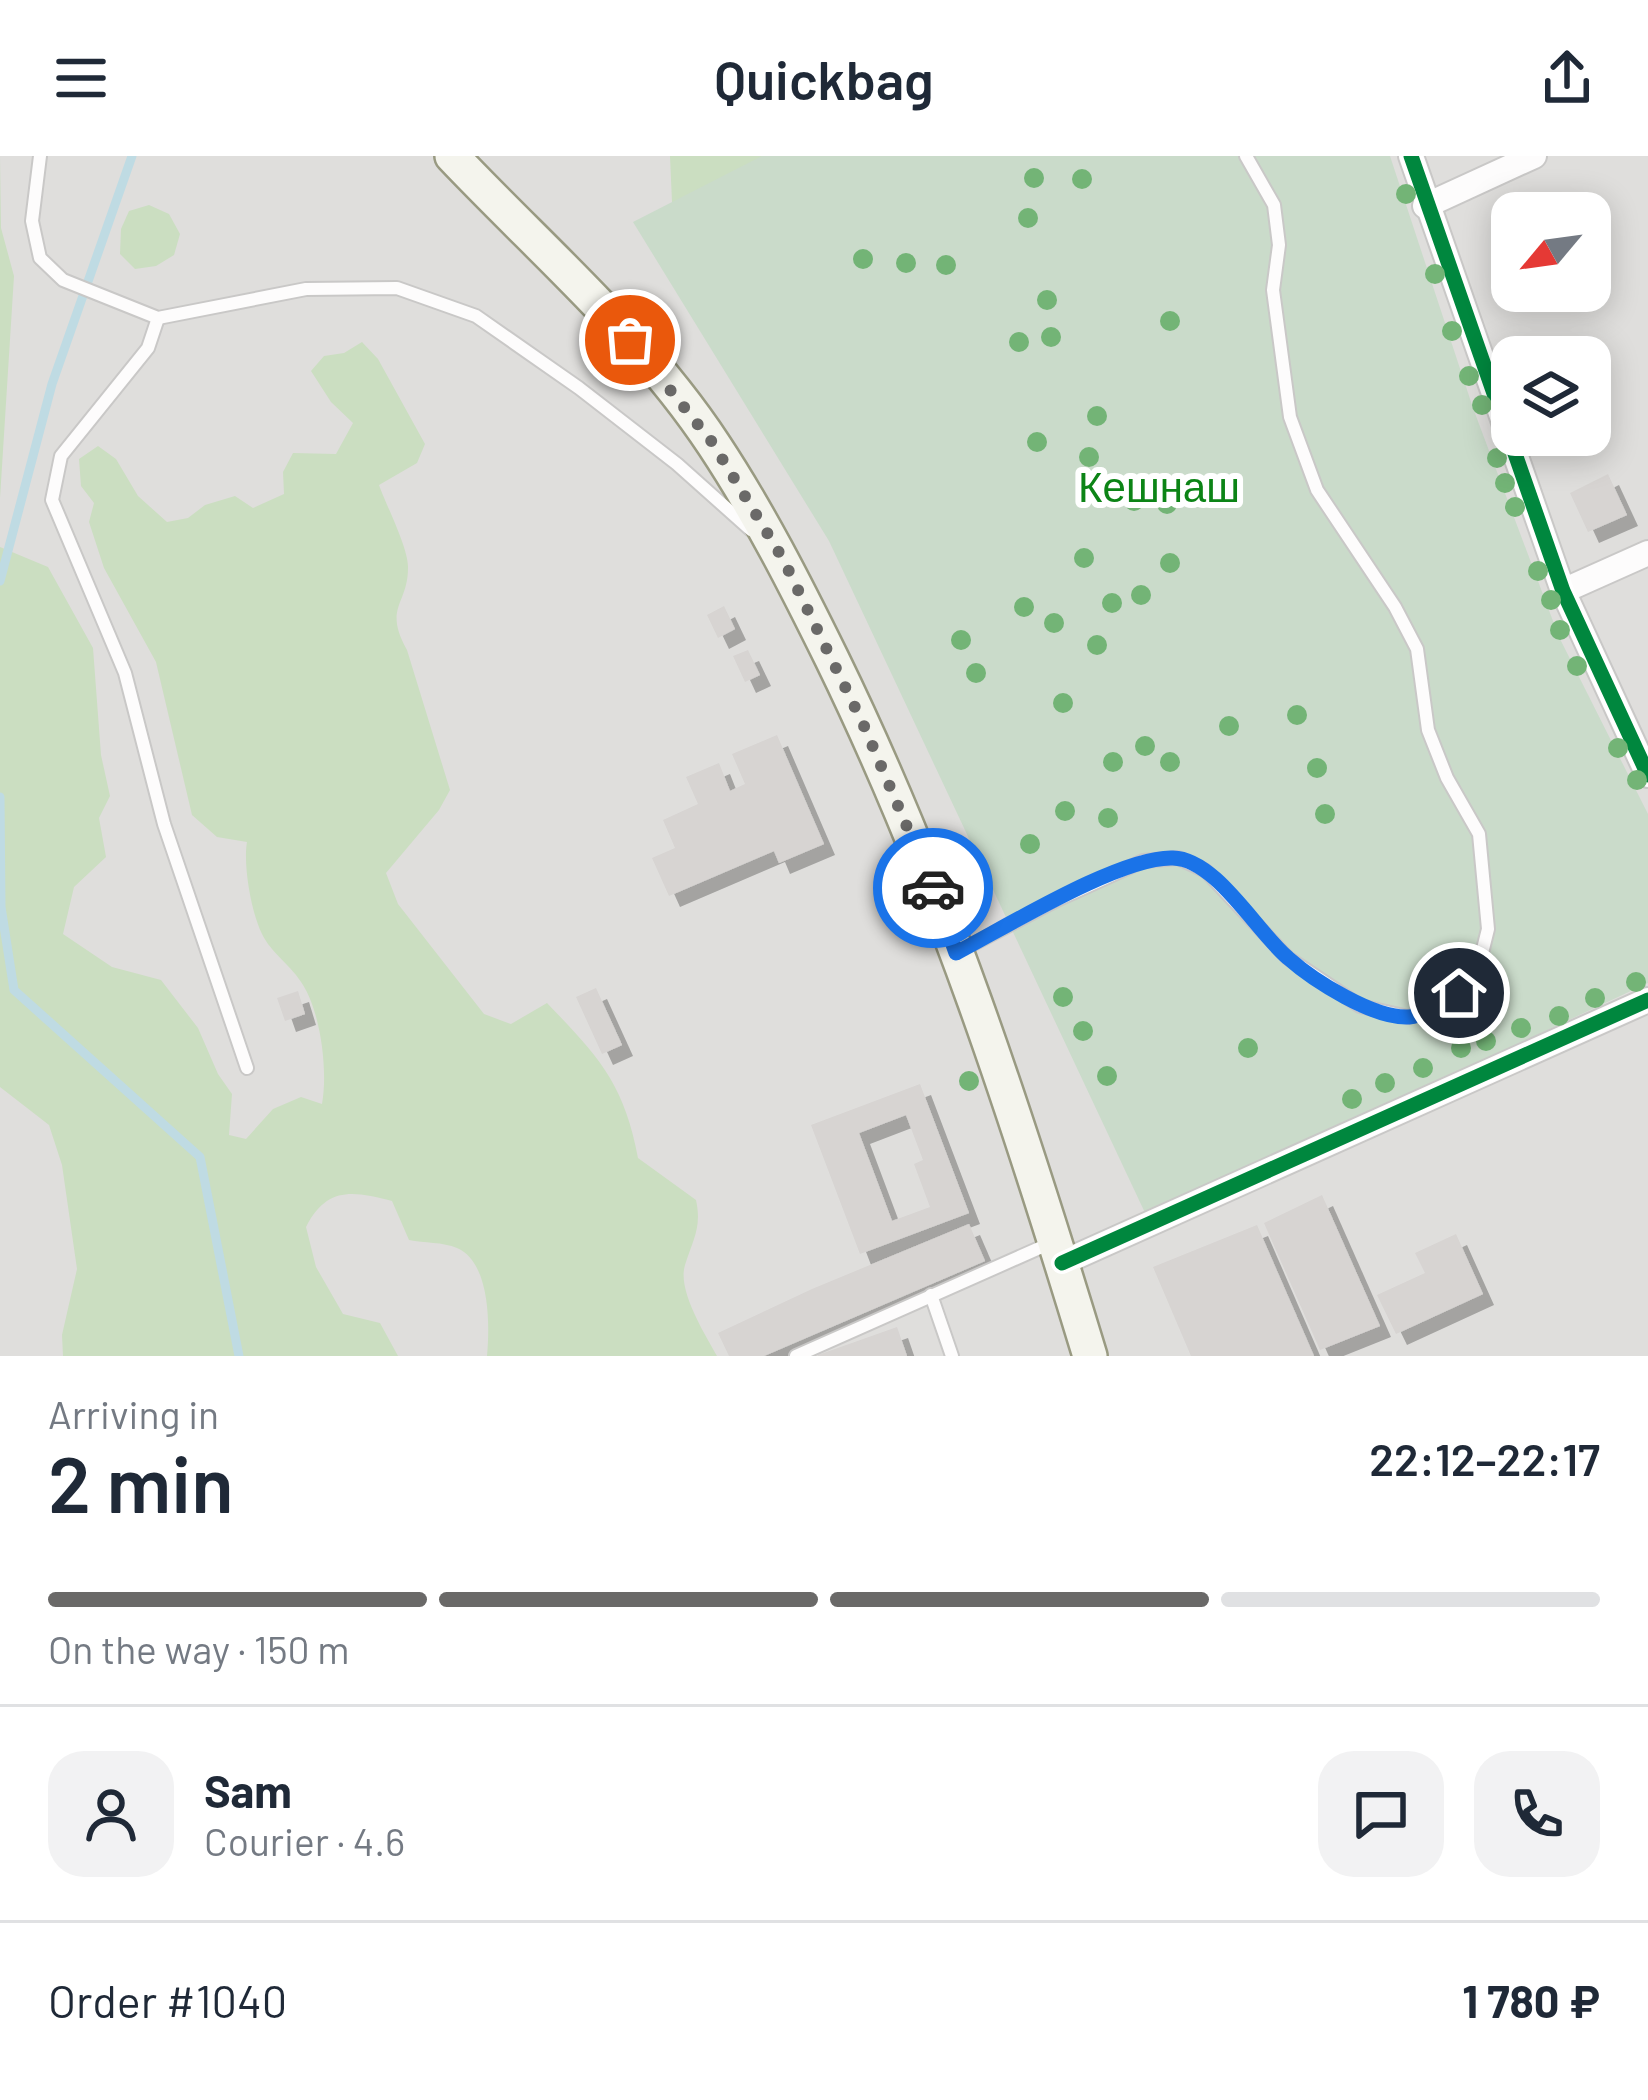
<!DOCTYPE html>
<meta charset="utf-8">
<style>
:root{--surface:#fff;--page:#f2f2f3;--text:#1f2937;--muted:#747a83;--line:#e0e1e3;--accent:#6a6968}
body{margin:0;font-family:Barlow,sans-serif;background:var(--page);color:var(--text);height:100vh;display:flex;flex-direction:column;font-size:45px;white-space:nowrap}
*{box-sizing:border-box;margin:0}
p{font-size:39px;color:var(--muted)}
.icon{flex:none;width:66px;height:66px;fill:none;stroke:currentColor;stroke-width:2;stroke-linecap:round;stroke-linejoin:round}
.map{position:relative;height:1200px;overflow:hidden}
.drawer{display:flex;flex-direction:column;background:var(--surface);flex:1}
.drawer>*{flex:none}
.needle{width:78px;rotate:241deg}
.buttons{position:absolute;left:1491px;top:36px;display:grid;gap:24px}
.buttons a{display:grid;place-items:center;width:120px;height:120px;border-radius:24px;background:var(--surface);box-shadow:0 6px 30px #0003;font-size:60px}
.pin{position:absolute;display:grid;place-items:center;width:102px;height:102px;color:#fff;margin:-51px;border:6px solid #fff;border-radius:50%;box-shadow:0 3px 12px #0007}
.courier{position:absolute;display:grid;place-items:center;width:120px;height:120px;margin:-60px;border:9px solid #1a73e8;border-radius:50%;background:#fff;color:#222;box-shadow:0 3px 15px #0007}
.head em{font-style:normal;font-weight:600}
.head div{display:flex;flex-direction:column-reverse}
.head{display:flex;align-items:center;justify-content:space-between;height:204px;padding:0 48px}
h1{font-size:78px;font-weight:600;line-height:90px}
.bar{display:grid;grid-template-columns:repeat(4,1fr);gap:18px 12px;align-content:center;height:144px;padding:0 48px}
.bar i{height:15px;border-radius:9px;background:var(--line)}
.bar .active{background:var(--accent)}
.bar p{grid-column:span 4}
.line{display:flex;align-items:center;gap:30px;padding:0 48px;border-top:3px solid var(--line)}
.line div{flex:1}
.round{display:grid;place-items:center;flex:none;width:126px;height:126px;border-radius:36px;background:var(--page)}
header{display:flex;justify-content:space-between;align-items:center;height:156px;padding:0 48px;background:var(--surface);font-size:54px;font-weight:600}
.map>svg:first-child{display:block}
.residential{fill:#dfdedc;fill-rule:evenodd}
.forest{fill:#cbdec1}
.cemetery{fill:#cadbca}
.lines{fill:none;stroke-linecap:round;stroke-linejoin:round}
.stream{stroke:#bfdbe3;stroke-width:9}
.building{fill:#d7d4d2;fill-rule:evenodd;filter:url(#shadow)}
.lane-casing{stroke:#c9c8c7;stroke-width:16}
.street-casing{stroke:#c9c8c7;stroke-width:28}
.secondary-casing{stroke:#999a82;stroke-width:38}
.lane{stroke:#fdfcfc;stroke-width:12}
.street{stroke:#fdfcfc;stroke-width:24}
.secondary{stroke:#f4f4ed;stroke-width:33}
.cycleway-casing{stroke:#fff;stroke-width:22}
.cycleway{stroke:#00873e;stroke-width:15}
.tree{fill:#73b476}
.done{stroke:#6a6968;stroke-width:12;stroke-dasharray:0 21.6}
.route{stroke:#1a73e8;stroke-width:15}
.labels{text-anchor:middle;dominant-baseline:central;stroke-width:12;stroke-linejoin:round;paint-order:stroke}
.park-label{font-size:42px;fill:#0c8416;stroke:#fff}
</style>
<header><svg class="icon" aria-label="menu" viewBox="0 0 24 24"><path d="M4 6h16M4 12h16M4 18h16"/></svg>Quickbag<svg class="icon" aria-label="share" viewBox="0 0 24 24"><path d="M12 15V3M7 8l5-5 5 5M5 13v7h14v-7"/></svg></header>
<div class="map">
<svg width="1648" height="1200" viewBox="0 0 1648 1200">
<defs>
<filter id="shadow"><feDropShadow dx="11" dy="11" stdDeviation="0" flood-color="#0004"/></filter>
</defs>
<rect width="100%" height="100%" fill="#f0eeeb"/>
<!-- residential -->
<path class="residential" d="M0,0H1648V1200H0ZM1512,57H1590V135H1512ZM1512,201H1590V279H1512Z"/>
<!-- forest -->
<g class="forest">
<polygon points="0,0 1,72 14,120 0,342"/>
<polygon points="670,0 817,0 709,63 672,46"/>
<polygon points="149,49 169,58 180,78 174,99 156,110 135,113 120,98 121,73 129,55"/>
<path d="M362,186L378,203L425,288L417,307L379,329C386,349 409,393 408,412C408,449 383,451 407,494L450,634L439,654L386,717L398,748L484,858L511,868L547,847C598,900 624,927 638,1002L696,1044C702,1071 693,1084 685,1109C677,1134 705,1178 717,1200H487C490,1168 490,1106 457,1092C443,1086 424,1087 409,1084L392,1045C353,1035 327,1030 306,1071L316,1111L343,1158L380,1167L398,1200H63L62,1179L77,1113L62,1009L49,969L0,931V391L48,411L93,492L101,599L110,640L99,662L106,701L74,731L63,778L112,811L161,824L198,872L218,918L232,938L229,979L246,983L273,953L301,941L322,948C328,915 321,858 303,829C292,810 271,797 262,778C251,756 243,708 247,686L217,681L192,659L156,506L104,412L89,366L94,347L81,330L79,303L98,290L116,303L138,340L167,366L188,362L205,349L235,340L253,352L284,338L283,316L293,297L336,298L353,267L331,246L311,215L324,200L344,197Z"/>
</g>
<!-- cemetery -->
<polygon class="cemetery" points="762,0 1390,0 1473,252 1559,481 1648,658 1648,827 1147,1061 829,385 633,66"/>
<g class="lines">
<!-- stream -->
<g class="stream">
<polyline points="0,425 52,228 132,0"/>
<polyline points="0,641 1,751 14,834 200,1001 239,1200"/>
</g>
</g>
<!-- building -->
<g class="building">
<polygon points="1608,318 1627,359 1588,376 1570,337"/>
<polygon points="724,450 735,473 718,482 707,459"/>
<polygon points="748,494 760,519 745,526 733,500"/>
<polygon points="777,579 824,688 779,707 774,695 669,740 652,702 675,692 663,664 698,648 686,621 719,607 730,635 745,628 732,598"/>
<polygon points="596,832 622,889 602,898 576,841"/>
<polygon points="298,835 305,858 285,865 277,842"/>
<path d="M920,928L969,1057L860,1098L811,969ZM906,959L923,1004L914,1008L930,1051L892,1065L859,977Z"/>
<polygon points="1322,1039 1380,1170 1320,1194 1264,1067"/>
<polygon points="969,1068 985,1105 764,1200 729,1200 718,1177 812,1133"/>
<polygon points="1257,1069 1314,1200 1191,1200 1153,1111"/>
<polygon points="1456,1078 1483,1138 1396,1178 1377,1139 1425,1117 1415,1097"/>
<polygon points="897,1171 907,1200 818,1200 818,1199"/>
</g>
<g class="lines">
<!-- lane casing -->
<g class="lane-casing">
<g id="lane">
<polyline points="40,0 32,65 40,102 63,124 158,162 306,133 397,132 476,160 579,232 677,308 751,374"/>
<polyline points="158,162 148,192 61,300 52,344 125,517 164,668 247,912"/>
<polyline points="958,796 1057,744 1143,705 1178,702 1206,715 1288,802 1360,850 1408,861 1428,855 1459,837 1482,797 1488,773 1479,678 1447,622 1428,574 1417,493 1395,451 1317,334 1290,261 1273,134 1279,89 1274,49 1246,0"/>
<polyline points="931,1139 952,1200"/>
<polyline points="796,1200 1053,1086"/>
</g>
</g>
<!-- street casing -->
<g class="street-casing">
<g id="street">
<polyline points="1411,0 1563,435 1648,619"/>
<polyline points="1425,50 1534,0"/>
<polyline points="1563,435 1648,397"/>
<polyline points="1062,1107 1648,844"/>
</g>
</g>
<!-- secondary casing -->
<g class="secondary-casing">
<path id="secondary" d="M452,0C540,93 643,181 714,289C759,357 796,430 832,503C941,726 1018,963 1090,1200"/>
</g>
<!-- lane -->
<use href="#lane" class="lane"/>
<!-- street -->
<use href="#street" class="street"/>
<!-- secondary -->
<use href="#secondary" class="secondary"/>
<!-- cycleway casing -->
<g class="cycleway-casing">
<g id="cycleway">
<polyline points="1411,0 1563,435 1648,619"/>
<polyline points="1062,1107 1648,844"/>
</g>
</g>
<!-- cycleway -->
<use href="#cycleway" class="cycleway"/>
</g>
<!-- trees -->
<g class="tree">
<circle cx="1034" cy="22" r="10"/>
<circle cx="1082" cy="23" r="10"/>
<circle cx="1406" cy="38" r="10"/>
<circle cx="1028" cy="62" r="10"/>
<circle cx="863" cy="103" r="10"/>
<circle cx="906" cy="107" r="10"/>
<circle cx="946" cy="109" r="10"/>
<circle cx="1435" cy="118" r="10"/>
<circle cx="1047" cy="144" r="10"/>
<circle cx="1170" cy="165" r="10"/>
<circle cx="1452" cy="175" r="10"/>
<circle cx="1051" cy="181" r="10"/>
<circle cx="1019" cy="186" r="10"/>
<circle cx="1469" cy="220" r="10"/>
<circle cx="1482" cy="249" r="10"/>
<circle cx="1097" cy="260" r="10"/>
<circle cx="1037" cy="286" r="10"/>
<circle cx="1089" cy="301" r="10"/>
<circle cx="1497" cy="302" r="10"/>
<circle cx="1505" cy="327" r="10"/>
<circle cx="1134" cy="345" r="10"/>
<circle cx="1167" cy="348" r="10"/>
<circle cx="1515" cy="351" r="10"/>
<circle cx="1084" cy="402" r="10"/>
<circle cx="1170" cy="407" r="10"/>
<circle cx="1538" cy="415" r="10"/>
<circle cx="1141" cy="439" r="10"/>
<circle cx="1551" cy="444" r="10"/>
<circle cx="1112" cy="447" r="10"/>
<circle cx="1024" cy="451" r="10"/>
<circle cx="1054" cy="467" r="10"/>
<circle cx="1560" cy="474" r="10"/>
<circle cx="961" cy="484" r="10"/>
<circle cx="1097" cy="489" r="10"/>
<circle cx="1577" cy="510" r="10"/>
<circle cx="976" cy="517" r="10"/>
<circle cx="1063" cy="547" r="10"/>
<circle cx="1297" cy="559" r="10"/>
<circle cx="1229" cy="570" r="10"/>
<circle cx="1145" cy="590" r="10"/>
<circle cx="1618" cy="592" r="10"/>
<circle cx="1113" cy="606" r="10"/>
<circle cx="1170" cy="606" r="10"/>
<circle cx="1317" cy="612" r="10"/>
<circle cx="1637" cy="624" r="10"/>
<circle cx="1065" cy="655" r="10"/>
<circle cx="1325" cy="658" r="10"/>
<circle cx="1108" cy="662" r="10"/>
<circle cx="1030" cy="688" r="10"/>
<circle cx="1636" cy="826" r="10"/>
<circle cx="1063" cy="841" r="10"/>
<circle cx="1595" cy="842" r="10"/>
<circle cx="1559" cy="860" r="10"/>
<circle cx="1521" cy="872" r="10"/>
<circle cx="1083" cy="875" r="10"/>
<circle cx="1486" cy="885" r="10"/>
<circle cx="1248" cy="892" r="10"/>
<circle cx="1461" cy="892" r="10"/>
<circle cx="1423" cy="912" r="10"/>
<circle cx="1107" cy="920" r="10"/>
<circle cx="969" cy="925" r="10"/>
<circle cx="1385" cy="927" r="10"/>
<circle cx="1352" cy="943" r="10"/>
</g>
<g class="lines">
<!-- done -->
<polyline class="done" points="630,184 712,286 783,403 864,570 933,732"/>
<!-- route -->
<path class="route" d="M933,732L956,797C1006,771 1121,700 1173,702C1216,703 1256,775 1288,802C1314,825 1374,863 1409,861C1427,859 1444,845 1459,837"/>
</g>
<g class="labels">
<!-- park labels -->
<g class="park-label">
<text x="1159" y="329">Кешнаш</text>
</g>
</g>
</svg>
<div class="buttons">
<a><svg class="needle" viewBox="-14 -14 28 28"><path d="M0-13l5 13h-10z" fill="#e53935"/><path d="M0 13l5-13h-10z" fill="#747a83"/></svg></a>
<a><svg class="icon" aria-label="layers" viewBox="0 0 24 24"><path d="M12 4l9 5-9 5-9-5zM3 14l9 5 9-5"/></svg></a>
</div>
<div class="pin" style="left:630px;top:184px;background:#ea580c"><svg class="icon" aria-label="bag" viewBox="0 0 24 24"><path d="M5 8h14l-1 12H6zM9 8a3 3 0 0 1 6 0"/></svg></div>
<div class="pin" style="left:1459px;top:837px;background:#1f2937"><svg class="icon" aria-label="home" viewBox="0 0 24 24"><path d="M3 11l9-7 9 7M6 9v11h12V9"/></svg></div>
<div class="courier" style="left:933px;top:732px"><svg class="icon" aria-label="car" viewBox="0 0 24 24"><path d="M5 17H2v-5l4-1 3-4h7l3 4 3 1v5h-3M9 17h6M6 11h13"/><circle cx="7" cy="17" r="2"/><circle cx="17" cy="17" r="2"/></svg></div>
</div>
<section class="drawer">
<div class="head"><div><h1>2 min</h1><p>Arriving in</p></div><em>22:12–22:17</em></div>
<div class="bar"><i class="active"></i><i class="active"></i><i class="active"></i><i></i><p>On the way · 150 m</p></div>
<div class="line" style="height:216px"><a class="round"><svg class="icon" aria-label="person" viewBox="0 0 24 24"><circle cx="12" cy="8" r="4"/><path d="M4 21q1-7 8-7t8 7"/></svg></a><div><b>Sam</b><p>Courier · 4.6</p></div><a class="round"><svg class="icon" aria-label="chat" viewBox="0 0 24 24"><path d="M4 5h16v11H9l-5 4z"/></svg></a><a class="round"><svg class="icon" aria-label="phone" viewBox="0 0 24 24"><path d="M5 4h4l2 5-3 2q2 4 5 5l2-3 5 2v4C11 20 4 13 5 4z"/></svg></a></div>
<div class="line" style="height:156px"><div>Order #1040</div><b>1 780 ₽</b></div>
</section>
